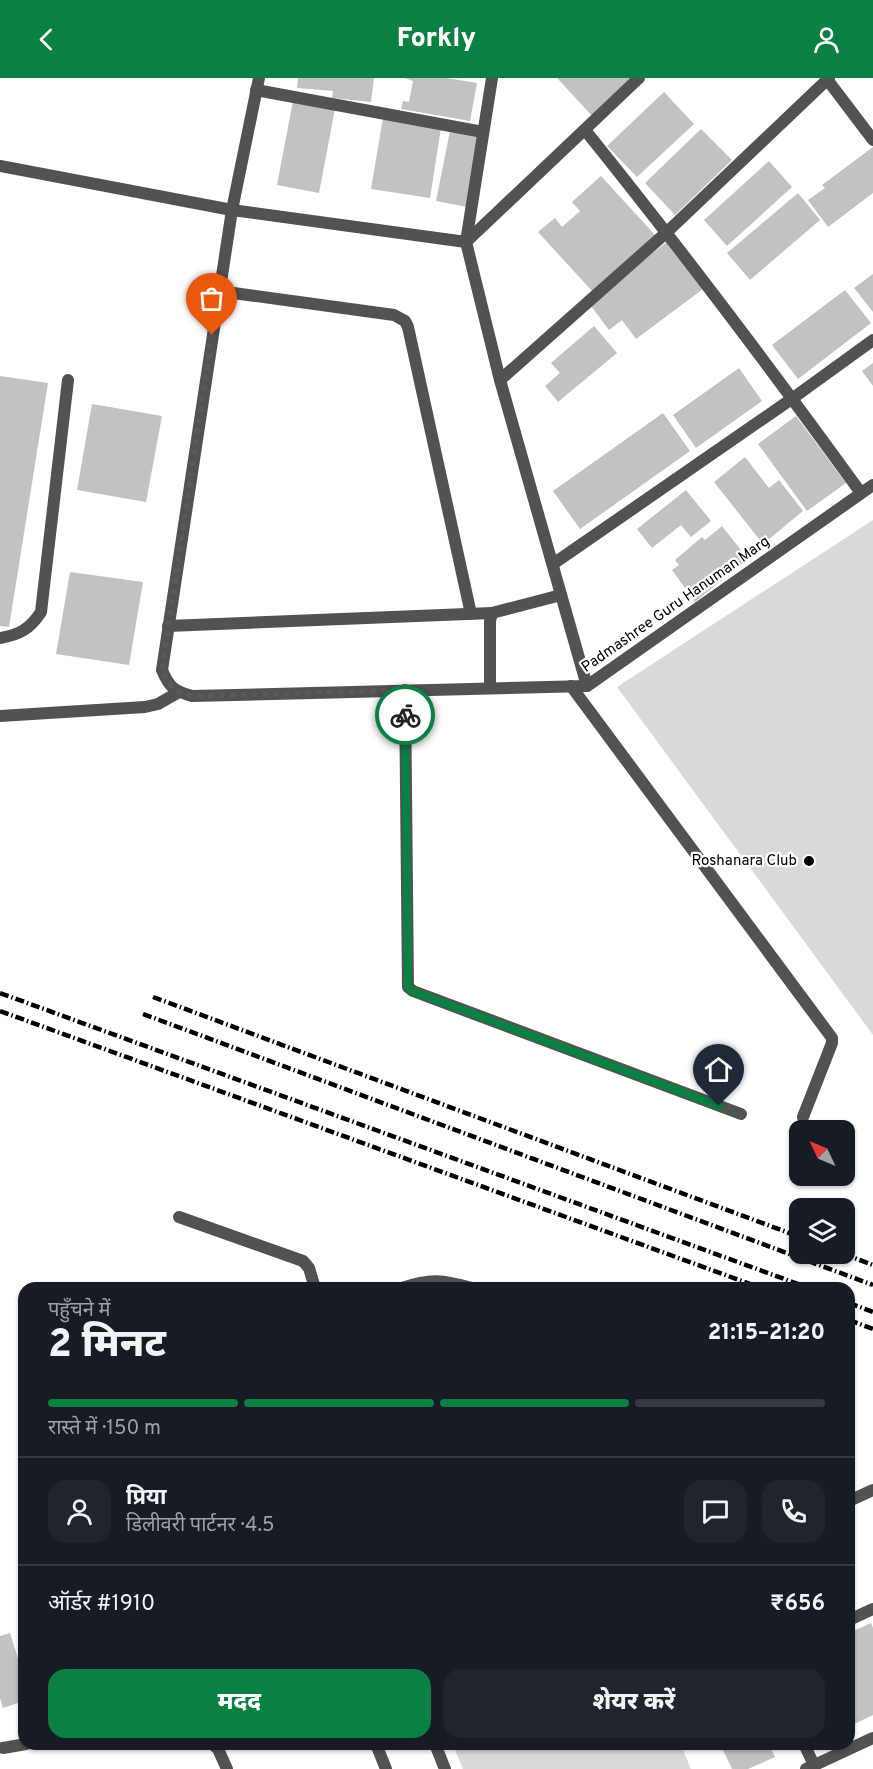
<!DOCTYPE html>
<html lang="hi">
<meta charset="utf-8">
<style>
:root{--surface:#171b24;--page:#20242c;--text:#f1f3f6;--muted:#9ea1a6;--line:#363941;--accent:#0b8043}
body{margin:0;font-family:Overpass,"Noto Sans Devanagari",sans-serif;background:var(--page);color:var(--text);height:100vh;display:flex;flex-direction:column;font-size:22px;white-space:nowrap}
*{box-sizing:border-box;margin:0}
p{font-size:20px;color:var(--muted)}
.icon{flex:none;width:33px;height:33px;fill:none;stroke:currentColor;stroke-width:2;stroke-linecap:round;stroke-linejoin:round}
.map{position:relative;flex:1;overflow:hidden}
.sheet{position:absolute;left:18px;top:1204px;width:837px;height:468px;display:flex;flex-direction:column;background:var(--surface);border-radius:18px;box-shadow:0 2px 4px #0004}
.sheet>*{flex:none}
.needle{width:39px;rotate:314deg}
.controls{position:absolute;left:789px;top:1042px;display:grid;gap:12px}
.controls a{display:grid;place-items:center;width:66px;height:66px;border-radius:12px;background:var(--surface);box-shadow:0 2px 4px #0004;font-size:30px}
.pin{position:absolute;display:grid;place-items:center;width:51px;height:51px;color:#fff;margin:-62px -26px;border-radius:50% 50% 50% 0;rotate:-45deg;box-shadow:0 0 6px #0007}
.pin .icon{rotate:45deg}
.courier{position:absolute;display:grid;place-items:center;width:60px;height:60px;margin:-30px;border:4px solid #0b8043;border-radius:50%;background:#fff;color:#222;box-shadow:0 2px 8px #0007}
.summary em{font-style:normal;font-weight:800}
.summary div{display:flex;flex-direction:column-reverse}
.summary{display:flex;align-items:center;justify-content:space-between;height:102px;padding:0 30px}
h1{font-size:39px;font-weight:800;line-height:45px}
.bar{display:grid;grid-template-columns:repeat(4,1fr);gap:9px 6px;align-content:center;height:72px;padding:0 30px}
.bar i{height:8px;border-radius:4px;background:var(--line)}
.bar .active{background:var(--accent)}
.bar p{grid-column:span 4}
.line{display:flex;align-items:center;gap:15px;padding:0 30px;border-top:2px solid var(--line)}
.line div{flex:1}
.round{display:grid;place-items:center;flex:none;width:63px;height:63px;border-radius:18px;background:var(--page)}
.cta{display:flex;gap:12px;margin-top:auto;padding:12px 30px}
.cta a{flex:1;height:69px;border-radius:18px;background:var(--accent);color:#fff;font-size:24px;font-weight:800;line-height:69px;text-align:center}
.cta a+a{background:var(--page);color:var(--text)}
header{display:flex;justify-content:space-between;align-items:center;height:78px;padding:0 30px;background:var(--accent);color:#fff;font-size:27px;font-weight:800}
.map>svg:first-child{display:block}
.green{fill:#d9d9d9}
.building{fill:#c2c2c2}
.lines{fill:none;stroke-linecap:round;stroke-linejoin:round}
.service{stroke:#525252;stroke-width:12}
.minor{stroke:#525252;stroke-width:12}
.rail{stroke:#000;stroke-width:4.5;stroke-dasharray:9 3 1.5 3;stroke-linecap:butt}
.done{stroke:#595959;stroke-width:6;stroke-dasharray:0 10.8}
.route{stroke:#0b8043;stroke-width:8}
.poi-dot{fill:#000;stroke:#fff;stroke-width:2}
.labels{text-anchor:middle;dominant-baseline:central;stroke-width:4.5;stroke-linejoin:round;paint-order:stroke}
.street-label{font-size:15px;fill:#000;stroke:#fff}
.poi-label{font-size:15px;fill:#000;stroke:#fff;text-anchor:end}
</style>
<header><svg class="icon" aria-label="back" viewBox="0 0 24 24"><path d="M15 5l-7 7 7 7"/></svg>Forkly<svg class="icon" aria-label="person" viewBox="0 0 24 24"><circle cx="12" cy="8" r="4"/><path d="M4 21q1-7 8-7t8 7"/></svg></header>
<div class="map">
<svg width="873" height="1691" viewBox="0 0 873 1691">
<rect width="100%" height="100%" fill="#fff"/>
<!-- green -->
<g class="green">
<polygon points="873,442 873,957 617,609"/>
<polygon points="453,1667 681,1667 691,1691 463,1691"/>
</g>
<!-- building -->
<g class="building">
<polygon points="298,0 374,0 371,24 332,20 333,13 297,10"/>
<polygon points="405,0 447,0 477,5 470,43 401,31 403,23 409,24 413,3"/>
<polygon points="557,0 636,0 594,40"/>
<polygon points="664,14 694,46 637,99 607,68"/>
<polygon points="293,23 335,31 319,115 277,107"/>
<polygon points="383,40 441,50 430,120 371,111"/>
<polygon points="701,51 732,82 675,137 645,105"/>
<polygon points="450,53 481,59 467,129 436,123"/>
<polygon points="873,69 873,115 828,149 808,122 825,110 822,107"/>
<polygon points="769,83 792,109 727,168 704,142"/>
<polygon points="601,98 655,157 593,214 538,154 555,140 562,149 580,133 572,124"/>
<polygon points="798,115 820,142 750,202 727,175"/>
<polygon points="667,164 703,211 636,261 622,242 609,252 588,224"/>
<polygon points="873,196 873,234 854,210"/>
<polygon points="845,212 871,245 798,301 772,267"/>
<polygon points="594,248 617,275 558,324 545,308 560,295 551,285"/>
<polygon points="873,285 873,308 862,293"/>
<polygon points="739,290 762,323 696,370 673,337"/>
<polygon points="0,298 48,305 9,549 0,548"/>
<polygon points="92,326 162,338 146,424 77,412"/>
<polygon points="663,335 690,373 580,451 553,413"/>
<polygon points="796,338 846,405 807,433 758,366"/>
<polygon points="745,379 769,410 779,402 803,433 763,466 714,404"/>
<polygon points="686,412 711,443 691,459 681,447 652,470 637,451"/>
<polygon points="722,448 748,481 695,524 672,492 679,487 675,482 702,459 705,462"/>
<polygon points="70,494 143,504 129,587 56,576"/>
<polygon points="871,1545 873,1550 873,1637 850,1648 849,1645 849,1555"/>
<polygon points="10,1555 24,1600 24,1623 3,1630 0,1620 0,1558"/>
<polygon points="720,1666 769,1666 775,1679 748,1691 732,1691"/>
</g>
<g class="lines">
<!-- service -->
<g class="service">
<path d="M0,560C19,557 30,551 41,534L68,302"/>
<polyline points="435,1666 445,1691"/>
</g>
<!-- minor -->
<g class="minor">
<path d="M259,0L232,132L162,592C169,609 174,613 192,618L587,608L873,407"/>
<polyline points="492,0 466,164 500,302 587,608"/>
<polyline points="826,0 873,62"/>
<polyline points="256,12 483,54"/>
<path d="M585,52C680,170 772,292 861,415"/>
<polyline points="0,88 232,132 466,164"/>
<polyline points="466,164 639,0"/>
<polyline points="219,213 394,237 405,243 408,249 471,536"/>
<polyline points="500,302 667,154 829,0"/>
<polyline points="553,486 793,320 873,262"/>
<polyline points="168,548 492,535"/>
<polyline points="571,608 832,960 832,965 803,1039"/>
<polyline points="490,610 490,543 492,535 561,517"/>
<polyline points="405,612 408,909 413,913 741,1036"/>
<polyline points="0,638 145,629 158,626 179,614"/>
<polyline points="179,1139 303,1183 309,1190 315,1210"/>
<path d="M402,1210C431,1200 443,1202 472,1210"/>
<polyline points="849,1423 873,1412"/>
<polyline points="849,1542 873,1531"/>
<polyline points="212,1666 218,1671 227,1691"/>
<polyline points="376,1666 386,1691"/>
<polyline points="804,1666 814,1687"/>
<polyline points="3,1670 26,1666"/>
<polyline points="806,1691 873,1660"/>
</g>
<!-- rail -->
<g class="rail">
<polyline points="0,915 809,1210"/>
<polyline points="153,919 800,1159"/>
<polyline points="0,933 761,1210"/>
<polyline points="143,936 873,1207"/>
<polyline points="844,1176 873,1187"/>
<polyline points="849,1225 873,1234"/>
<polyline points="849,1242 873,1251"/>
</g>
</g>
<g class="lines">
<!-- done -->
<path class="done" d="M212,257L162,592C169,609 174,613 192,618L405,612V637"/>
<!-- route -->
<polyline class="route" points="405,637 408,909 412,913 719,1028"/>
</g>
<!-- markers -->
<circle class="poi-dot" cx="809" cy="783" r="6"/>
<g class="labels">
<!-- street labels -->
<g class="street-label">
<text transform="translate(676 527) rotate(-35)">Padmashree Guru Hanuman Marg</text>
</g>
<!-- poi labels -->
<g class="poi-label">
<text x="797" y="783">Roshanara Club</text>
</g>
</g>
</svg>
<div class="controls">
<a><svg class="needle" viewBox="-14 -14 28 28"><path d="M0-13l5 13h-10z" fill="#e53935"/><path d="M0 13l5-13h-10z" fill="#9ea1a6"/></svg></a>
<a><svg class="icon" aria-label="layers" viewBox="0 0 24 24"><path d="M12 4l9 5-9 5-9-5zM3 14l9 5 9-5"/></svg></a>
</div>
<div class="pin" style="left:212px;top:257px;background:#ea580c"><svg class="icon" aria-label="bag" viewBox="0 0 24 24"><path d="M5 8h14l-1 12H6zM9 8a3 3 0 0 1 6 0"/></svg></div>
<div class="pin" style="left:719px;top:1028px;background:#1f2937"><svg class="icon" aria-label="home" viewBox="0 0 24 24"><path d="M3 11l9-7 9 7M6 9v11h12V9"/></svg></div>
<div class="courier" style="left:405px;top:637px"><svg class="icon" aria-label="bike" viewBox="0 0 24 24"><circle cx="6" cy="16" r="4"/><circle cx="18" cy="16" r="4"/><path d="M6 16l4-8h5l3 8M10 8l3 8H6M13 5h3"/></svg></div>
<section class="sheet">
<div class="summary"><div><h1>2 मिनट</h1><p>पहुँचने में</p></div><em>21:15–21:20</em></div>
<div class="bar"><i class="active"></i><i class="active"></i><i class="active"></i><i></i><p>रास्ते में · 150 m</p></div>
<div class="line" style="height:108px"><a class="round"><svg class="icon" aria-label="person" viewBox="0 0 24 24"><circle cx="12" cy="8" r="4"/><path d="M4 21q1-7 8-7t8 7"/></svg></a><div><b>प्रिया</b><p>डिलीवरी पार्टनर · 4.5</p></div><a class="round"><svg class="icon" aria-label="chat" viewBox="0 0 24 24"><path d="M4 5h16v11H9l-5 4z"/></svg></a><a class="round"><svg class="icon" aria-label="phone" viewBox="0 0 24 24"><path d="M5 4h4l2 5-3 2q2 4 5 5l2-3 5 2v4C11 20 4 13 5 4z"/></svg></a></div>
<div class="line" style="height:78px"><div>ऑर्डर #1910</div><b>₹656</b></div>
<div class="cta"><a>मदद</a><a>शेयर करें</a></div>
</section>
</div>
